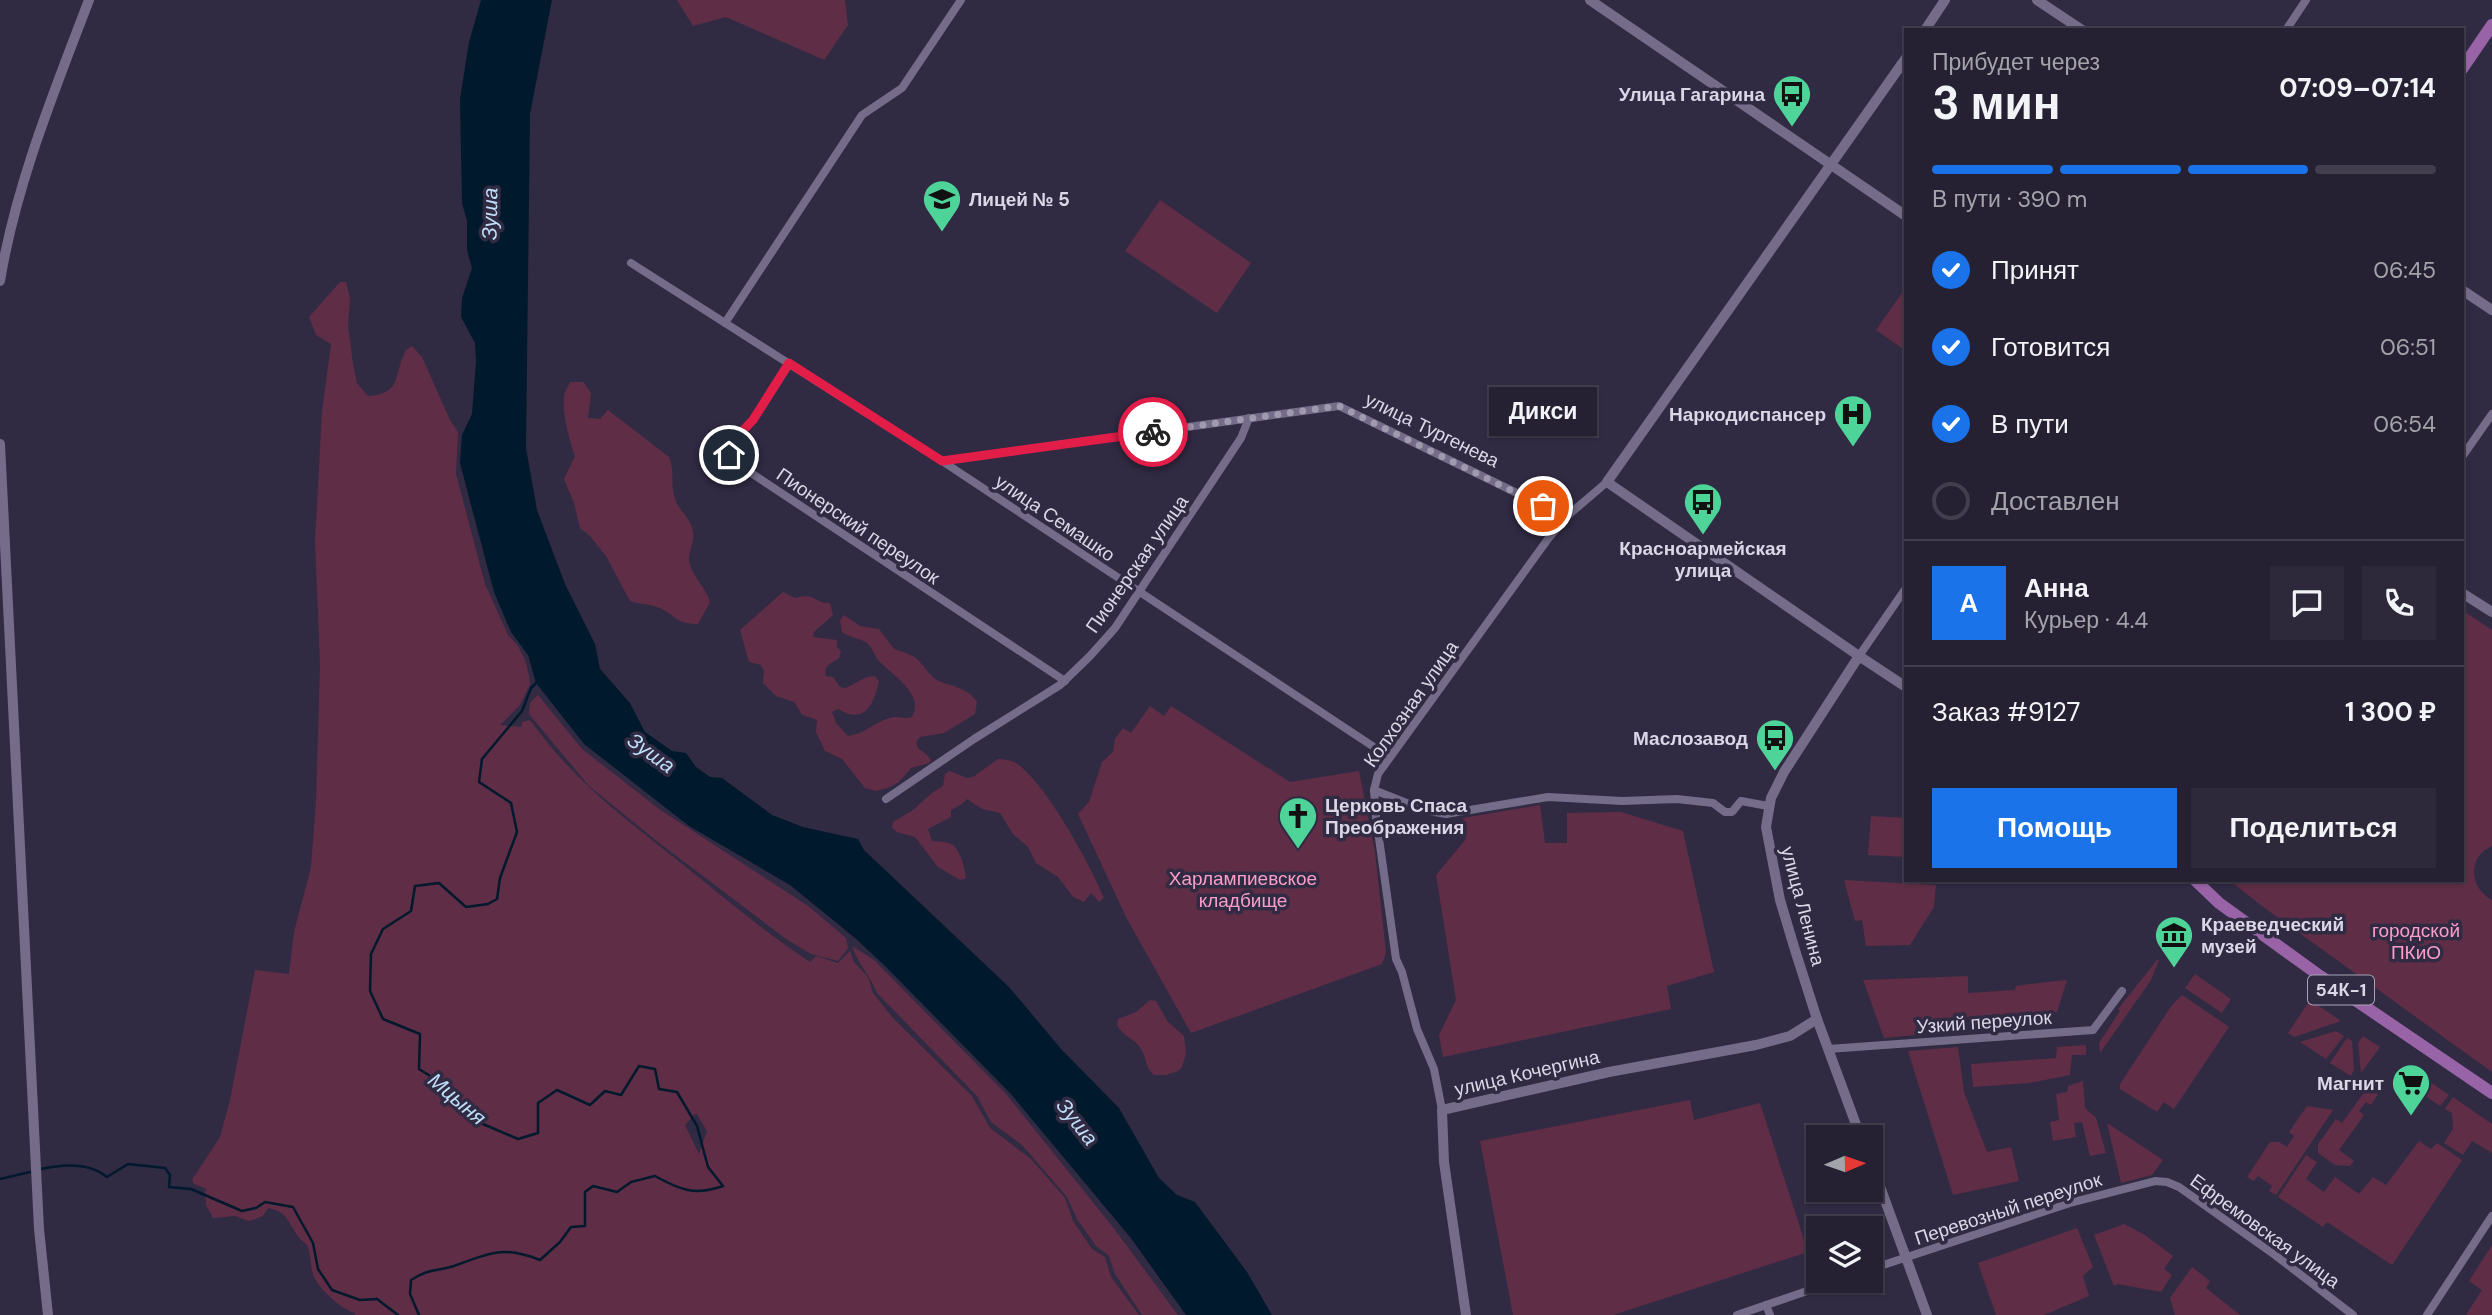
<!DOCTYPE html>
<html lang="ru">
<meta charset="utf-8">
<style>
:root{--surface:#252032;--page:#2d283a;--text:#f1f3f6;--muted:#a3a3ac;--line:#423e4d;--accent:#1a73e8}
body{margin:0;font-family:"DM Sans",sans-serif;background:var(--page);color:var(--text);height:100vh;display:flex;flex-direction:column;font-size:26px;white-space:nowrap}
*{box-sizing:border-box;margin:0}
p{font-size:23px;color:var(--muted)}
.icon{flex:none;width:38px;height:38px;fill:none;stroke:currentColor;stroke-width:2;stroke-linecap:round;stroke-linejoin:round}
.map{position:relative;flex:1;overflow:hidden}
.panel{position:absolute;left:1904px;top:28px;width:560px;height:854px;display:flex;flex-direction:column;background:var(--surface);border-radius:0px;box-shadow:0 2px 5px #0004,0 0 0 2px var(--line)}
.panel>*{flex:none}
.needle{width:46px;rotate:88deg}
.fabs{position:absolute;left:1806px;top:1125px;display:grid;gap:14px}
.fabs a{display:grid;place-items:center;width:77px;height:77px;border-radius:0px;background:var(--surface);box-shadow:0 2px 5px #0004,0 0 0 2px var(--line);font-size:35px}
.pin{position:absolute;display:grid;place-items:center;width:60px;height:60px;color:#fff;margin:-30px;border:4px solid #fff;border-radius:50%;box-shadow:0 2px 7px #0007}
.courier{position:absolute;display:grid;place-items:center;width:70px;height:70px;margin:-35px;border:5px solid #e11d48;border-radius:50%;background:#fff;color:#222;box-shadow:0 2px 9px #0007}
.bubble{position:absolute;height:49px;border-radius:0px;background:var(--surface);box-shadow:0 2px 5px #0004,0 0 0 2px var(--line);font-size:23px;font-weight:700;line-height:49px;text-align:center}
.overview em{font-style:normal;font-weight:700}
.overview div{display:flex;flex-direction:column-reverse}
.overview{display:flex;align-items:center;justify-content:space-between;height:119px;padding:0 28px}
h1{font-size:46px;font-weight:700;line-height:52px}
.bar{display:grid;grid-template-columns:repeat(4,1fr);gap:10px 7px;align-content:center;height:84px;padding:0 28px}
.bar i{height:9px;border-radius:5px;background:var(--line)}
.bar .selected{background:var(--accent)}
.bar p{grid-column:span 4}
.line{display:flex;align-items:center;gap:18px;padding:0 28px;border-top:2px solid var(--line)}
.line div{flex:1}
.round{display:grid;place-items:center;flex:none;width:74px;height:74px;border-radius:0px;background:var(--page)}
ol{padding:0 28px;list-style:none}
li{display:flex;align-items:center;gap:21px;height:77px}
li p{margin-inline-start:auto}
li .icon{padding:7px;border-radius:50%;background:var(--accent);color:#fff;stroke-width:4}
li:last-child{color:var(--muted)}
li i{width:38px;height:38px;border:4px solid var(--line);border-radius:50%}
.primary-button{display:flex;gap:14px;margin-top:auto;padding:14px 28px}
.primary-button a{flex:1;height:80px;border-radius:0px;background:var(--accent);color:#fff;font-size:28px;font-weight:700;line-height:80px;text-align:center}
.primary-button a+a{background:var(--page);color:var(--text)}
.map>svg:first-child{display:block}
.green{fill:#5f2e46;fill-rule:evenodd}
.water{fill:#00192d}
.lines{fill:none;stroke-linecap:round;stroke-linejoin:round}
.stream{stroke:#00192d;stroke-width:2.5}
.minor{stroke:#746c89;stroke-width:8}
.tertiary{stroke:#746c89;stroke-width:10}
.secondary{stroke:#746c89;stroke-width:10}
.primary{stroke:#9964a7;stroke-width:12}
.done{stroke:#a09aae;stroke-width:7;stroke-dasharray:0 12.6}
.route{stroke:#e11d48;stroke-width:9}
.labels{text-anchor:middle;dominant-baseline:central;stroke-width:7;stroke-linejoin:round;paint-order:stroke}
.shield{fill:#312a43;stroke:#a8a3b6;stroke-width:2}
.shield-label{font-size:18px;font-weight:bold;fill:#dbd7e7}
.poi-label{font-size:19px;font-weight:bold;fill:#dbd7e7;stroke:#312a43;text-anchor:end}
.street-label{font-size:19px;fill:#dbd7e7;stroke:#312a43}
.park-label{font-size:19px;fill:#fa9ec9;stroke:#312a43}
.water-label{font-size:21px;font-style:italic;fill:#bfdef7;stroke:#312a43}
</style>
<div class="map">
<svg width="2492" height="1315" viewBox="0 0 2492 1315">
<rect width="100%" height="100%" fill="#312a43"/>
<!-- green -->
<g class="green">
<polygon points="677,0 845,0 848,25 824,60 726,17 693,26"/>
<polygon points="1160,200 1251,263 1217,313 1125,251"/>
<path d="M340,282H346L350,298L348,325L353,364L357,383L368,396C403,394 393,374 406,350L412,346L422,357L450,420L458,432L456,474L485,584L508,635L518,646L525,660L529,675L530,684L520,705L500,725L521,727L522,722L530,720C575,783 626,819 686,867C726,899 766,933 810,962L816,956L838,963L850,951L854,962L868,977L873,993L892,1017L972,1096L990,1128L1031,1159L1065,1198L1073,1221L1092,1249L1105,1257L1111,1277L1139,1315H355V1313C340,1308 318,1289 313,1274C310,1264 311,1254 307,1245C288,1231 293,1212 268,1208L263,1216L249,1221L235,1216L213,1218L206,1205L205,1191L207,1189L194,1184L192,1180L220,1137L230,1100L255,970L289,974L294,932L311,867L316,801L320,665L315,541L322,412L331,344L316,335L309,317ZM696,1113L707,1131L699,1154L685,1125Z"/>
<polygon points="1906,287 1906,351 1876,330"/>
<path d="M570,382H583L591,393L588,418L600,419L608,410L669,457C675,470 670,484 675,499C679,511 691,518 693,532C695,541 689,550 689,559C690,575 706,587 710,602L698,624C673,624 676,614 657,607C649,604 639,604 630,601L606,556L590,536L580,528L574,503L564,479L575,456C570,443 562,412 564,398C564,392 568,387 570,382Z"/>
<path d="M783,592L795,598C817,592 814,604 830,603L833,615L814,632L813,637L837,640V647L841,651L839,658C831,664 823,665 826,676L833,677L840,687L846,688C857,683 862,677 875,676L879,681C874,705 864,725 838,709L832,712L836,723L848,736C863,735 876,721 890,718C898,715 904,720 912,717C925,694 892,675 879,661C874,656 873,648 867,643C860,638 850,638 842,632L840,620L844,615L860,626L879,629L894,649C903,652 912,654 919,661C925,667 930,677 939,681C953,687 967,687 977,702L975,714L944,733L920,737L916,742L918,748L927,755L931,760L929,763L911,768L899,782L888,788L876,791L865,788L842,759L825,751L816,732L817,720C798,713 805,718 794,702L776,696L763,683L764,671L761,665L749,662L740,630Z"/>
<path d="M2462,610L2492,630V846C2467,857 2469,888 2492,900V1072L2262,906L2229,880H2462Z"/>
<polygon points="538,695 582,749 659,809 808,906 846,938 848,948 838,961 811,954 786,939 658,842 589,786 529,714 530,703"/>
<polygon points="1150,706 1164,716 1171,706 1290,782 1359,771 1375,852 1386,953 1382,964 1191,1033 1127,919 1078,814 1089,802 1102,762 1113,752 1115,739 1123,728 1131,733"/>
<path d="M998,759C1003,759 1009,760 1014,762C1043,777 1091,866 1104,898L1099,902L1091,893L1084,902L1073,897L1058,877L1036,863L1028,847L1013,834L1000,813L982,809L967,799L962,804L951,810V817L928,829L932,841C938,842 946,841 951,844C960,848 965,869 966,878L960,880L938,867L915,837L897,832L892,828L893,822L913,810L932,793L943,786L945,774L950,771L967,778L973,777Z"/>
<polygon points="1540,805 1545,843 1567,843 1567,813 1621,812 1683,831 1714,972 1667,986 1671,1009 1443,1057 1439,1035 1456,1000 1436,875 1466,839 1463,818"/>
<polygon points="1871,816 1906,818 1906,857 1868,855"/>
<polygon points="1844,880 1936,885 1934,907 1910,945 1866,946 1862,920 1855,921"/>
<path d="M852,946L874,960L1006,1094L1112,1226L1178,1315H1142L1115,1274L1109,1256L1096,1246L1077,1219L1067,1197L1022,1145L991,1122L977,1096L877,993C870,975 858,964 852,946Z"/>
<polygon points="2157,960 2159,960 2151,980 2100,1053 2099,1043 2120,1011 2118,1009"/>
<polygon points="2195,974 2231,999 2222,1013 2185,988"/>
<polygon points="1968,976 1968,993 2015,990 2016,986 2021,985 2067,980 2057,1012 1916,1020 1916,1035 1884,1038 1863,980"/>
<polygon points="2182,995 2229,1027 2174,1109 2164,1102 2157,1112 2120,1089 2120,1084 2172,1005"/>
<path d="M1150,1000L1156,1001L1168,1022L1184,1036L1186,1054L1182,1067L1178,1071L1166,1075H1154C1145,1068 1147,1058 1141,1049C1136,1039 1123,1037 1117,1025L1118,1019L1136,1012Z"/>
<polygon points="2310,1000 2341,1021 2294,1037 2288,1033"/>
<polygon points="2336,1031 2344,1036 2326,1059 2300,1042"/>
<polygon points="2363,1036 2380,1047 2361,1073 2358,1043"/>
<polygon points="2347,1038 2352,1041 2354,1070 2351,1076 2330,1063"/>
<polygon points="2086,1045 2086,1055 2072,1055 2070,1075 2029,1083 1973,1087 1971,1064 2056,1058 2057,1047"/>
<polygon points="1958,1047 1964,1092 1987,1152 2011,1147 2019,1181 1953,1195 1908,1051"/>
<polygon points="2417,1073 2449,1095 2440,1106 2409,1085"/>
<polygon points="2083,1081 2085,1108 2096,1118 2106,1153 2090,1156 2082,1122 2074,1123 2076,1137 2053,1141 2050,1122 2059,1120 2056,1094 2067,1092 2068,1086"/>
<polygon points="2368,1087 2378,1094 2371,1105 2366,1102 2359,1111 2364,1115 2339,1150 2354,1161 2350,1166 2335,1165 2318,1153 2318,1144 2336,1119 2342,1123"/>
<polygon points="2453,1097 2492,1124 2492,1153 2472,1141 2463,1155 2444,1143 2453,1129 2452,1113 2445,1109"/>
<polygon points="1690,1100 1694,1120 1760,1103 1808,1252 1613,1315 1513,1315 1480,1141"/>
<polygon points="2307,1106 2333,1110 2276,1195 2269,1191 2272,1186 2258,1176 2254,1181 2247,1177 2270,1142 2279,1142 2287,1147 2294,1136 2289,1132"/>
<polygon points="2107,1123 2163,1160 2152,1175 2121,1183"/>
<polygon points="2419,1141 2431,1149 2437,1143 2462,1160 2392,1265 2327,1222 2323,1227 2278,1197 2306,1155 2317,1162 2306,1179 2324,1192 2335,1177 2359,1194 2373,1177 2386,1185"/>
<polygon points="2124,1224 2145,1235 2173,1256 2164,1269 2172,1275 2161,1292 2118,1284 2114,1286 2094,1235"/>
<polygon points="2077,1228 2093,1267 2083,1276 2089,1296 2044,1315 1996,1315 1978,1263"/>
<polygon points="2492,1245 2492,1315 2466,1315 2482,1290 2469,1281"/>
<polygon points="2192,1267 2210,1281 2206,1288 2240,1315 2175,1315 2170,1298"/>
</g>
<!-- water -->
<polygon class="water" points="481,0 552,0 530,114 526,448 537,510 565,584 595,644 600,669 630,703 645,732 672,751 686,753 696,767 710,777 722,778 772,815 803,827 858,839 864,850 1009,987 1062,1050 1119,1108 1159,1178 1177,1195 1195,1202 1247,1272 1272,1315 1186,1315 1130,1237 1010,1093 886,967 855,938 790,885 689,826 584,744 536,683 528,655 511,632 494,592 460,463 462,435 472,414 476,361 475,343 461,317 462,298 472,268 467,250 467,221 462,203 460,99 469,42"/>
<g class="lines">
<!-- stream -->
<g class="stream">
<path d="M41,1169C63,1164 89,1162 107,1177L128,1164L165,1168L170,1175L169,1187L191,1189L242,1211L256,1208L265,1202L293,1207L313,1243L318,1269L332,1290L360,1300L377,1299L398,1315"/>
<polyline points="0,1179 34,1171"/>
<path d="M419,1315L410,1294L411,1280C430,1268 435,1272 454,1266C489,1253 503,1245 540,1260L560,1242L571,1227L585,1226V1192L593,1186L617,1192L631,1182L655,1176C680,1190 695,1196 723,1186L708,1167L697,1126L677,1092L659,1089L655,1069L639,1066L621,1095L605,1091L590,1105L557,1090L538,1103V1133L518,1139L483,1124L443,1084L419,1069L420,1034L383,1019L370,991L371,954L383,929L411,911L415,886L439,883L466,907L488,904L497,899L500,878L517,832L511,803L479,782L482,759L522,711L531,688L538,681"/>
</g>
<!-- minor -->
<g class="minor">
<polyline points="2286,30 2306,0"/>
<polyline points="631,263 942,461 1389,757"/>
<polyline points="725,323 862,115 902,88 961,0"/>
<polyline points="789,364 753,420 730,444 729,455 733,461 1065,681"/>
<polyline points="2462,457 2492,414"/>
<polyline points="942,461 1339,406 1566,517"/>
<polyline points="1859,656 1906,588"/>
<polyline points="1374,790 1424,810 1446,814 1548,797 1622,801 1677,799 1713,803 1725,812 1732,812 1741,801 1768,806"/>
<polyline points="886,799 974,739 1060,685 1090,656 1115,628 1241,438 1249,418"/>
<polyline points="1828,1049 2093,1030 2122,991"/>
<polyline points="1442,1110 1434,1069 1417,1029 1402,972 1396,959 1376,817 1374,790 1378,774 1548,539 1566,517 1607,482"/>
<polyline points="1871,1269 2073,1202 2155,1181 2167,1182 2179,1187 2275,1255 2353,1315"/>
<polyline points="1766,1305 1770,1315"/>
<polyline points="1737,1315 1836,1281"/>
<polyline points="2427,1315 2492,1216"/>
</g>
<!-- tertiary -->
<g class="tertiary">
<polyline points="1925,30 1945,0"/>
<path d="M0,281C16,184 54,92 89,0"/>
<polyline points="0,444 39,1229 48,1315"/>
<polyline points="2462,593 2492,612"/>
<polyline points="1859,656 1607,482 1906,58"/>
</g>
<!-- secondary -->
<g class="secondary">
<polyline points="1590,0 1906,216"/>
<polyline points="2037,0 2082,30"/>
<polyline points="2462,290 2492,310"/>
<polyline points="1861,1138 1817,1019 1795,950 1780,900 1766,827 1771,798 1784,772 1859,656 1906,687"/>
<polyline points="1871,1162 1927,1315"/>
<polyline points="1466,1315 1444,1162 1442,1110 1609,1072 1756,1045 1790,1036 1817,1019"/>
</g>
<!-- primary -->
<g class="primary">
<polyline points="2462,69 2492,25"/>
<polyline points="2195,880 2219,903 2320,976 2492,1093"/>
</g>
</g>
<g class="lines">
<!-- done -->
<polyline class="done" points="1153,432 1339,406 1543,506"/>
<!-- route -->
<polyline class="route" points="729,455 730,444 753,420 789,363 942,461 1153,432"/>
</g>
<!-- icons -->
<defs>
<g id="bus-pin" transform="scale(2.0125)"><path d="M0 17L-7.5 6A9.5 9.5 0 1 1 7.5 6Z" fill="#4ed399" stroke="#312a43"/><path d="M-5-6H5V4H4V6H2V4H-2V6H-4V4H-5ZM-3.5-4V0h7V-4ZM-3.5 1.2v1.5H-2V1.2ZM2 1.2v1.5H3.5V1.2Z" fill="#111"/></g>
<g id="school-pin" transform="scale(2.0125)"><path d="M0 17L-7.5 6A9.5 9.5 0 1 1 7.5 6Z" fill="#4ed399" stroke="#312a43"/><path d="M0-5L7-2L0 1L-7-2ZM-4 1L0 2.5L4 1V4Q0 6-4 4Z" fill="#111"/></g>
<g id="hospital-pin" transform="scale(2.0125)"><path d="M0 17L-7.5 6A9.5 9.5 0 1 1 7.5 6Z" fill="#4ed399" stroke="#312a43"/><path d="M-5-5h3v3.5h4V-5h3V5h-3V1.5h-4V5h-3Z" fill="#111"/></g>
<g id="church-pin" transform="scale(2.0125)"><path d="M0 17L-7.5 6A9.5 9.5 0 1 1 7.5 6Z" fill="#4ed399" stroke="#312a43"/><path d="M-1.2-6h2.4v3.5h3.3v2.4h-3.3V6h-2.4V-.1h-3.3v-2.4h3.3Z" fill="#111"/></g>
<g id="museum-pin" transform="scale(2.0125)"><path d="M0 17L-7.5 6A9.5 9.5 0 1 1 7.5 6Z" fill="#4ed399" stroke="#312a43"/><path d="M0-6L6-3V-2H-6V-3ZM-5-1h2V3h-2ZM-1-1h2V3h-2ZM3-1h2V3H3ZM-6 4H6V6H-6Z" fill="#111"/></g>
<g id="supermarket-pin" transform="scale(2.0125)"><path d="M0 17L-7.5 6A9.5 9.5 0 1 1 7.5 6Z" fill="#4ed399" stroke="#312a43"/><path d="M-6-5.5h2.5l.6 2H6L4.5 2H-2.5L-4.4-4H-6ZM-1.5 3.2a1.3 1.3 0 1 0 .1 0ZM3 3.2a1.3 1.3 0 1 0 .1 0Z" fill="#111"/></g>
</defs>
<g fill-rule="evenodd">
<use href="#bus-pin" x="1792" y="94"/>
<use href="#school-pin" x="942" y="199"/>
<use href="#hospital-pin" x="1853" y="414"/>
<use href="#bus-pin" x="1703" y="502"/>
<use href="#bus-pin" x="1775" y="738"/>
<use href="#church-pin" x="1298" y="816"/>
<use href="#museum-pin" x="2174" y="935"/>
<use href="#supermarket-pin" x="2411" y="1083"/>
</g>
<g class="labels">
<!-- shield labels -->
<rect class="shield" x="2308" y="975.5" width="66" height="29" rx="5"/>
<g class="shield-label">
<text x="2341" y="990">54К-1</text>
</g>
<!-- poi labels -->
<g class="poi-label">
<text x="1765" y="94">Улица Гагарина</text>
<text x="969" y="199" text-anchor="start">Лицей № 5</text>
<text x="1826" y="414">Наркодиспансер</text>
<text x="1703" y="548" text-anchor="middle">Красноармейская<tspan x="1703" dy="22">улица</tspan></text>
<text x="1748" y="738">Маслозавод</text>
<text x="1325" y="805" text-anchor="start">Церковь Спаса<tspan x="1325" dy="22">Преображения</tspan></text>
<text x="2201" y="924" text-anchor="start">Краеведческий<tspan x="2201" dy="22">музей</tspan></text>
<text x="2384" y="1083">Магнит</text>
</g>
<!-- street labels -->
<g class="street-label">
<text transform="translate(1432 430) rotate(26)">улица Тургенева</text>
<text transform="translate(1055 518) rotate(34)">улица Семашко</text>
<text transform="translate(858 526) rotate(34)">Пионерский переулок</text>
<text transform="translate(1137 564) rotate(-55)">Пионерская улица</text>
<text transform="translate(1411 704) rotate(-55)">Колхозная улица</text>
<text transform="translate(1803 906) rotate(75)">улица Ленина</text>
<text transform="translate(1984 1022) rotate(-4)">Узкий переулок</text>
<text transform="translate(1527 1073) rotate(-13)">улица Кочергина</text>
<text transform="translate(2008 1209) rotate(-18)">Перевозный переулок</text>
<text transform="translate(2265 1231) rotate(36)">Ефремовская улица</text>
</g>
<!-- park labels -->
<g class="park-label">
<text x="1243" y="878">Харлампиевское<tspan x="1243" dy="22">кладбище</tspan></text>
<text x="2416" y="930">городской<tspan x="2416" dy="22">ПКиО</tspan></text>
</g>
<!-- water labels -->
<g class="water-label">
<text transform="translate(490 214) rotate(-89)">Зуша</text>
<text transform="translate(651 753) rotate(36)">Зуша</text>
<text transform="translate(457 1099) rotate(40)">Мцыня</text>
<text transform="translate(1077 1122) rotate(52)">Зуша</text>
</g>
</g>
</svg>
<div class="fabs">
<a><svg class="needle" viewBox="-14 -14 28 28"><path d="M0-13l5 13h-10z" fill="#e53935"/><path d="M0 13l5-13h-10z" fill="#a3a3ac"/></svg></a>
<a><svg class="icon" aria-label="layers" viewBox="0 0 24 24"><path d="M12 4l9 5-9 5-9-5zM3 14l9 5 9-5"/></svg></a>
</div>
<div class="pin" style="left:1543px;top:506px;background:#ea580c"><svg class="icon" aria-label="bag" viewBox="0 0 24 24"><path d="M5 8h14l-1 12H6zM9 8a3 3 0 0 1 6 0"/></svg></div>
<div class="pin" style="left:729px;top:455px;background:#1f2937"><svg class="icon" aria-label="home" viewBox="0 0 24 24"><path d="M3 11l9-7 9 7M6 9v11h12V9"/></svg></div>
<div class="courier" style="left:1153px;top:432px"><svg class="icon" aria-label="bike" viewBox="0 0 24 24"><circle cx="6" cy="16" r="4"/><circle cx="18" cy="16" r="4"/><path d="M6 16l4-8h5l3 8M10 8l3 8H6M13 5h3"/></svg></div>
<div class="bubble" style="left:1489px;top:387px;width:108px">Дикси</div>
<section class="panel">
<div class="overview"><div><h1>3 мин</h1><p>Прибудет через</p></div><em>07:09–07:14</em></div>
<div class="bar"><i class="selected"></i><i class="selected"></i><i class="selected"></i><i></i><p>В пути · 390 m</p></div>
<ol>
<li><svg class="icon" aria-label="check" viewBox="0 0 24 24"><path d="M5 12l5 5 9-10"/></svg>Принят<p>06:45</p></li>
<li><svg class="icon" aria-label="check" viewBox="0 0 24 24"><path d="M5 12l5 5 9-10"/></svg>Готовится<p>06:51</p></li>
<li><svg class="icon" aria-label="check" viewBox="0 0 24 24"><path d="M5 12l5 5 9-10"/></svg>В пути<p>06:54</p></li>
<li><i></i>Доставлен</li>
</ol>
<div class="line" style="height:126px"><b class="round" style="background:var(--accent);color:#fff">А</b><div><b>Анна</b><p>Курьер · 4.4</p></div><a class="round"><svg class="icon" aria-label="chat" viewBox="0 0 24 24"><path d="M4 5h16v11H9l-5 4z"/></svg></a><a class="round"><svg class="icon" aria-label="phone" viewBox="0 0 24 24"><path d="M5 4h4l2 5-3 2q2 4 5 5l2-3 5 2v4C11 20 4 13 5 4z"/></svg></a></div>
<div class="line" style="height:91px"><div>Заказ #9127</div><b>1 300 ₽</b></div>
<div class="primary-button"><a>Помощь</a><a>Поделиться</a></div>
</section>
</div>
